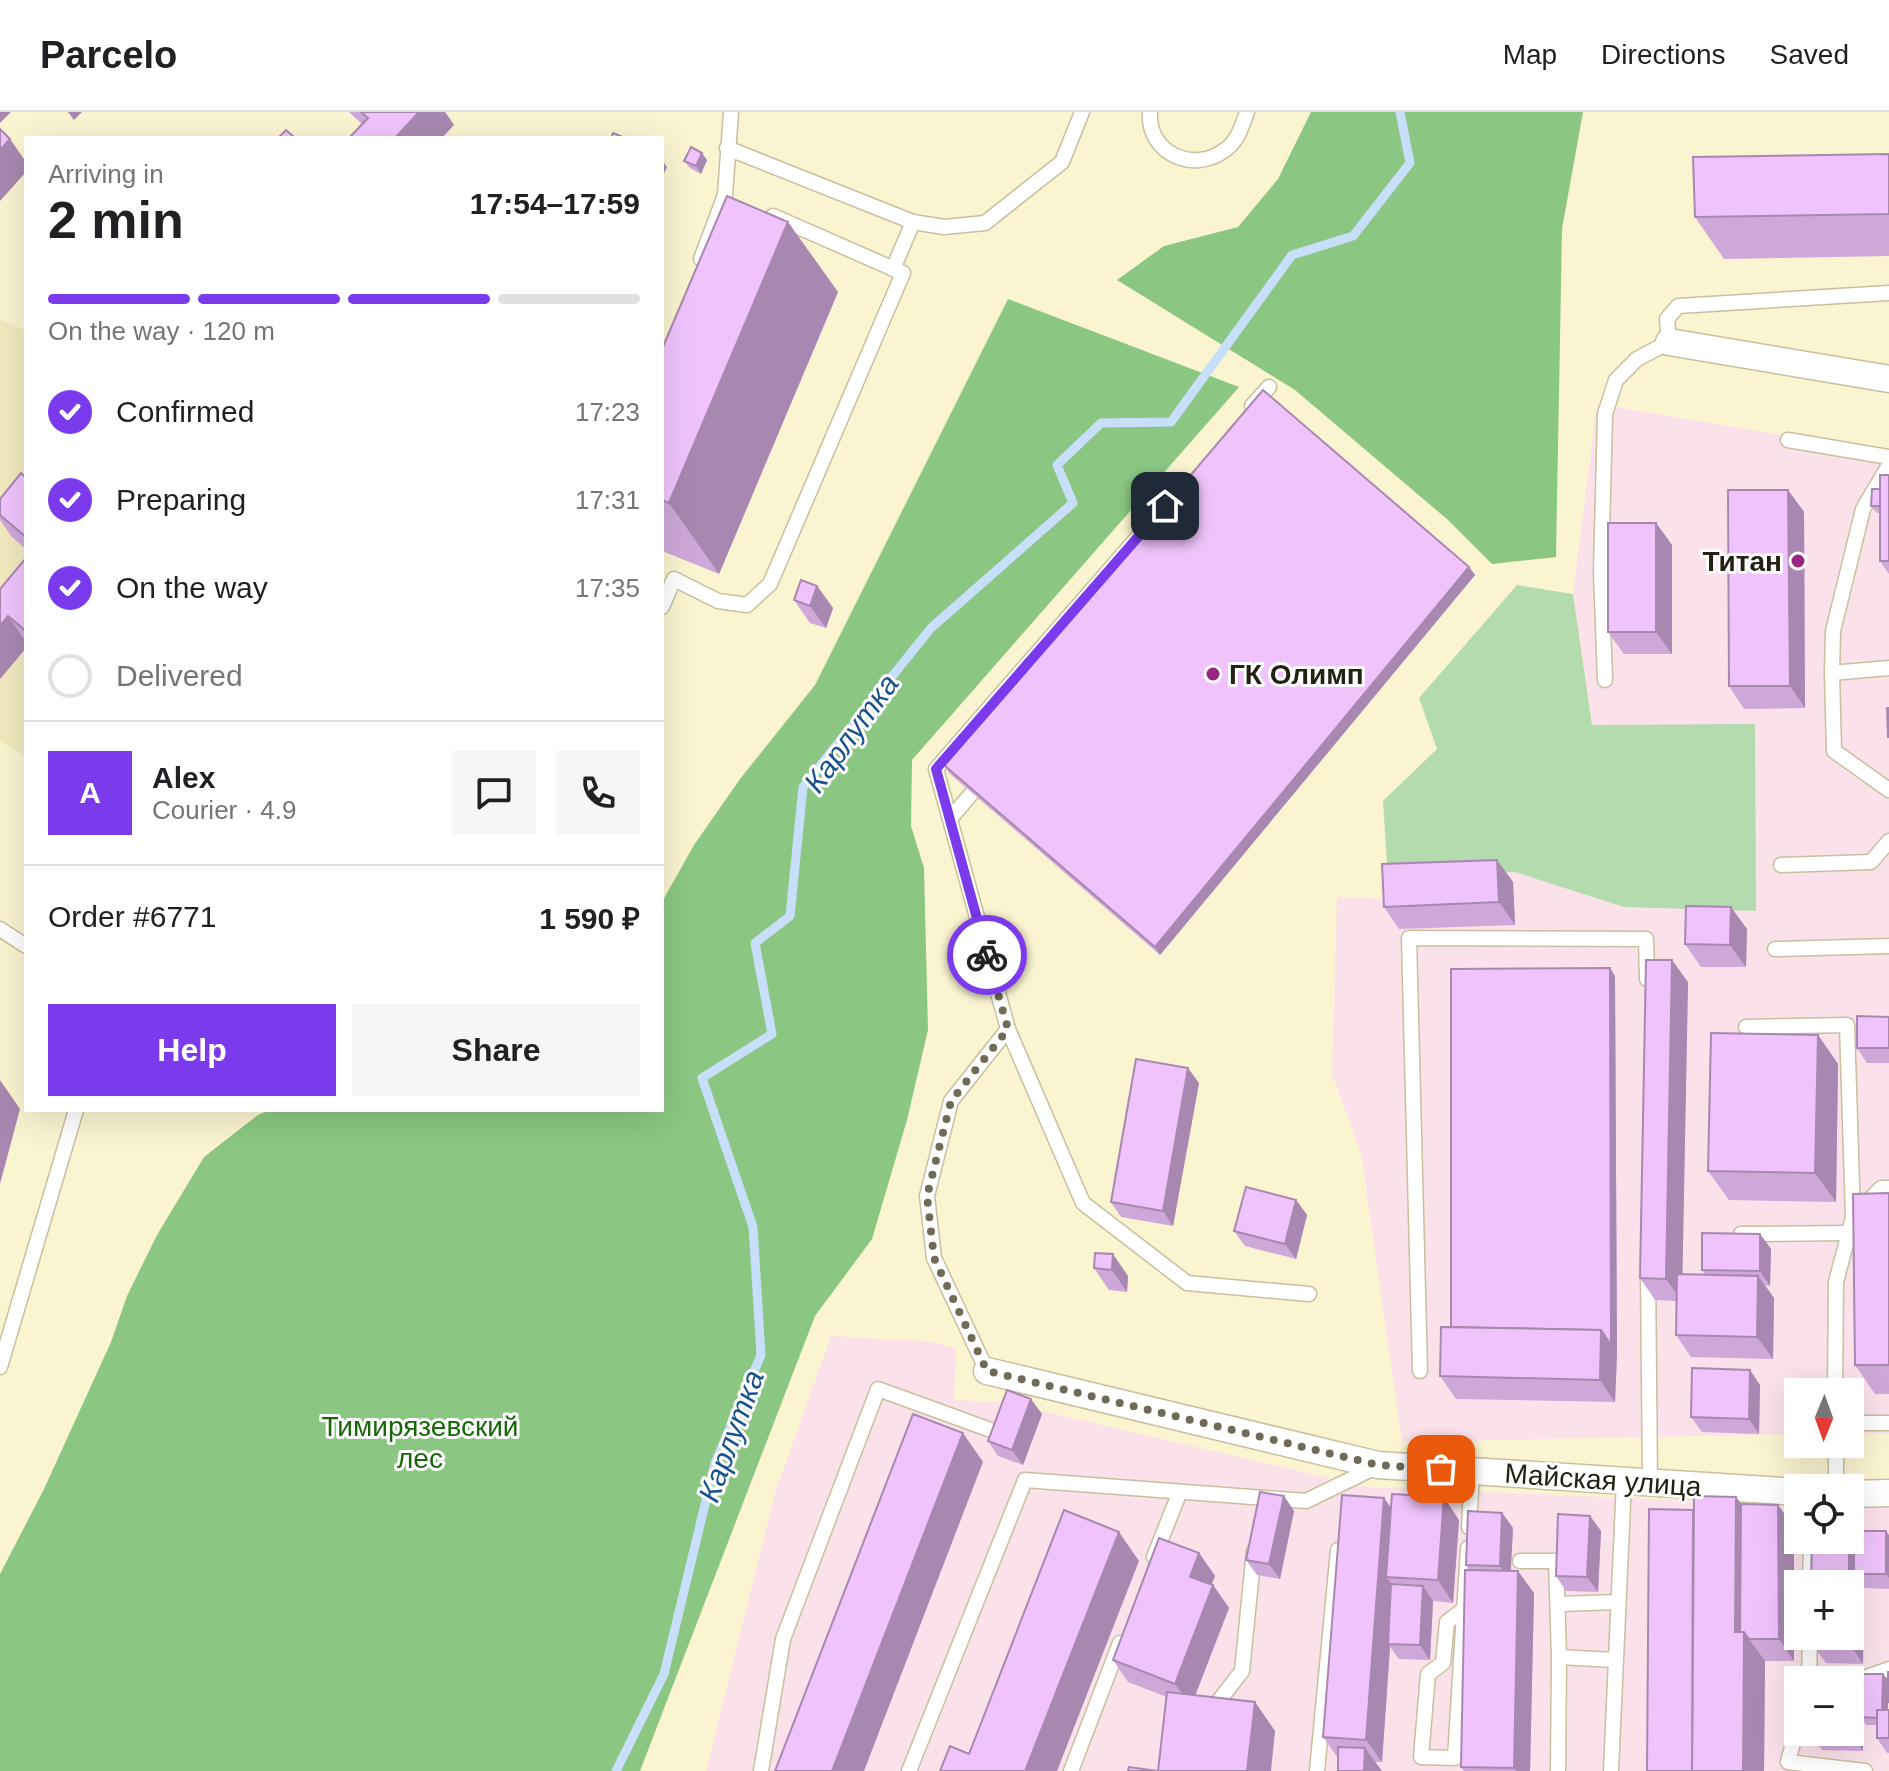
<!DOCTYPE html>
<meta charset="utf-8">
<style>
:root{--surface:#fff;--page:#f6f6f6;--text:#202124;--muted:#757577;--line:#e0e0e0;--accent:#7c3aed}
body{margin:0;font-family:Arial,sans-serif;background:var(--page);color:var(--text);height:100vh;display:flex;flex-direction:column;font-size:30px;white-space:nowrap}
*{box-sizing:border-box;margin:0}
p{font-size:26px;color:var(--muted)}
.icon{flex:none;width:44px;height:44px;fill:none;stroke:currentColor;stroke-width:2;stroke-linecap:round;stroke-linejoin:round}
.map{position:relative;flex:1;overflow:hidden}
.drawer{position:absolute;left:24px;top:24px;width:640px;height:976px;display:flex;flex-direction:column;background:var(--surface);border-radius:0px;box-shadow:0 8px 32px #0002}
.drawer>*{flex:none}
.needle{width:52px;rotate:181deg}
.tools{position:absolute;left:1784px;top:1266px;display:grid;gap:16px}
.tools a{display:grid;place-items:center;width:80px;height:80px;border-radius:0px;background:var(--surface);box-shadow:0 8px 32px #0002;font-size:40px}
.pin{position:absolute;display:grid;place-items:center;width:68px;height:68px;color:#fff;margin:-34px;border-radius:16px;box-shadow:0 4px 12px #0006}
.courier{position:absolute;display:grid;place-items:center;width:80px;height:80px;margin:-40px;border:6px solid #7c3aed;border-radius:50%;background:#fff;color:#222;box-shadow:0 2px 10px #0007}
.summary em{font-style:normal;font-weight:600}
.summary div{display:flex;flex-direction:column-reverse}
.summary{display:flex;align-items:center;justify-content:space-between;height:136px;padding:0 24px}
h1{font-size:52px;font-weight:600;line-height:60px}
.bar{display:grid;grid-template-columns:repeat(4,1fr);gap:12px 8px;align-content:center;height:96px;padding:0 24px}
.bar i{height:10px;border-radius:6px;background:var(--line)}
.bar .current{background:var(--accent)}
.bar p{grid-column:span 4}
.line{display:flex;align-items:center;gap:20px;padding:0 24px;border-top:2px solid var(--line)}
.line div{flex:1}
.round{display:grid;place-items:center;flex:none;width:84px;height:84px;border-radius:0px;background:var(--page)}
ol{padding:0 24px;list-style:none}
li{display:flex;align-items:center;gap:24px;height:88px}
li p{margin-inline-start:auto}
li .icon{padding:8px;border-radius:50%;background:var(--accent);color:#fff;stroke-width:4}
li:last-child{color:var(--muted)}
li i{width:44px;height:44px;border:4px solid var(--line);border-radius:50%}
.primary-button{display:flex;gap:16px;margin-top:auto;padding:16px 24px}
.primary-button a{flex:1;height:92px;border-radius:0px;background:var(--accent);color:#fff;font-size:32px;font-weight:600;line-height:92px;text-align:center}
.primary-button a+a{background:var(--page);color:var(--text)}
header{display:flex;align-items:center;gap:48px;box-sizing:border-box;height:112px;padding:0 40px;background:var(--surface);border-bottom:2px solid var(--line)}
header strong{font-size:38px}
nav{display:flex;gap:44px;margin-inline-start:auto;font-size:28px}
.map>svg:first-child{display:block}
.commercial{fill:#fbe1ea;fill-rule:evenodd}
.built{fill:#f2e9bf}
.green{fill:#b4dbae}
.forest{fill:#8bc782}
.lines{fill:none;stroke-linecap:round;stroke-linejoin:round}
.stream{stroke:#c7dffa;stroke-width:9}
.lane-casing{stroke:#c7c09e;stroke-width:17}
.street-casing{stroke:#c7c09e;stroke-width:29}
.lane{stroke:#fff;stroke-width:14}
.street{stroke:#fff;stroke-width:26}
.wall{fill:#cea8d9}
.shaded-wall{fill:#a888b0}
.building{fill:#f0c3fc;stroke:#a888b0;stroke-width:2}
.done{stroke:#6f6b56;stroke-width:8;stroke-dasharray:0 14.4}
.route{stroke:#7c3aed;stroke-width:10}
.poi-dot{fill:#9a2682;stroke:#fff;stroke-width:3}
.labels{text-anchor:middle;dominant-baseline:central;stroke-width:6;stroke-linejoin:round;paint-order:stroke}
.poi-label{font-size:28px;font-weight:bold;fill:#242114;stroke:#fff;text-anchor:end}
.park-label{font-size:28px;fill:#186809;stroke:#fff}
.street-label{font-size:28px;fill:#242114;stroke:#fff}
.water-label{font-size:30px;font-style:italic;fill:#19538f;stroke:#fff}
</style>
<header>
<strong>Parcelo</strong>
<nav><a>Map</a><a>Directions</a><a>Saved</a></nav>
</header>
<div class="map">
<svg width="1889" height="1659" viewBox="0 0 1889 1659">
<rect width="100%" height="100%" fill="#fbf4d1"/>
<!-- commercial -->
<g class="commercial">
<polygon points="1597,292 1889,341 1889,1321 1850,1321 1850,1280 1798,1280 1798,1322 1402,1330 1361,1041 1332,962 1337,785 1390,787 1388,767 1515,760 1624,795 1592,613 1573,482"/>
<path d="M831,1224L934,1230L956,1237L954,1288L1019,1291L1042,1299L1367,1375L1798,1393V1428H1850V1394L1889,1393V1659H706L775,1381ZM1798,1472H1850V1524H1798ZM1798,1568H1850V1620H1798Z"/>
</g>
<!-- built -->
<polygon class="built" points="0,208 26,218 26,644 0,629"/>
<!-- green -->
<polygon class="green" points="1517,473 1573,482 1592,613 1755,612 1756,799 1624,795 1515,760 1388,767 1383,689 1437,637 1419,586"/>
<!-- forest -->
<g class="forest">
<polygon points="1311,0 1583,0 1562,117 1556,445 1492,452 1448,408 1295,278 1117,168 1164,134 1238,115 1278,67"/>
<polygon points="1008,187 1239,275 912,648 911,714 924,756 928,918 907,1008 872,1127 815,1204 640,1659 0,1659 0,1462 44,1377 111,1230 127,1184 157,1123 204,1045 258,1003 270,998 662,998 662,790 694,733 740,667 815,573"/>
</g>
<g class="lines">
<!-- stream -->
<polyline class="stream" points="616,1659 664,1562 715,1351 761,1243 753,1115 702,966 772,922 755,831 790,804 803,675 931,516 1073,391 1057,353 1101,311 1171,310 1292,143 1353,124 1410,51 1400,0"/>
<!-- lane casing -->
<g class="lane-casing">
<g id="lane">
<path d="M1150,0C1147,41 1193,62 1225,38C1238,29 1242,14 1247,0"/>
<polyline points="727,36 913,110 944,115 985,111 1062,50 1082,0"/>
<polyline points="701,147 725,83 731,0"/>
<polyline points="893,157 913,110"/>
<polyline points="1252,294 1269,275"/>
<polyline points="1788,328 1889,345"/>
<polyline points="662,495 674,467 718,489 747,493 770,472 903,161 773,104"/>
<polyline points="1889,556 1832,561 1834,639 1889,678"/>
<polyline points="1832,561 1833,519 1863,397 1889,353"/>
<polyline points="1605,568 1601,460 1605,302 1616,268 1637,247 1669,230 1667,207 1678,194 1889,181"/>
<polyline points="950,707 972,681"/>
<polyline points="1781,753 1871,750 1889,729"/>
<polyline points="0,817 26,834"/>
<polyline points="1775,837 1889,834"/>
<polyline points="1746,915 1847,913 1853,1105"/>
<polyline points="1008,917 1083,1091 1187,1171 1309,1182"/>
<polyline points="1741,1122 1849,1121"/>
<polyline points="1648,1160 1650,1371"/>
<polyline points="0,1255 76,998"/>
<polyline points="987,1259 934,1146 927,1084 951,989 1008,917 936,657 1144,418"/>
<polyline points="1420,1259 1409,826 1646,827 1647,867"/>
<polyline points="1835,1280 1836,1170 1853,1105 1881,1076 1889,1076"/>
<polyline points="1850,1311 1889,1311"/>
<polyline points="1836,1332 1836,1376"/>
<polyline points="1469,1415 1472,1360"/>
<polyline points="1154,1445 1179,1382"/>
<polyline points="1520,1449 1556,1449 1559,1545"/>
<polyline points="1810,1472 1811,1432"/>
<polyline points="1558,1492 1617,1490"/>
<polyline points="1464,1497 1447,1510 1443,1551 1428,1562 1421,1645 1455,1646 1468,1436"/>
<polyline points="1809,1568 1810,1524"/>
<polyline points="1850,1571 1889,1557"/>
<polyline points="1211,1599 1242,1559 1254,1439"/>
<polyline points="1798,1612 1788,1650 1865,1659"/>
<polyline points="761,1659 783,1527 878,1277 999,1321"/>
<polyline points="909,1659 1025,1368 1306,1389 1378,1354"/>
<polyline points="1071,1659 1120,1531"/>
<polyline points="1317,1659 1338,1438"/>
<polyline points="1558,1659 1559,1545 1615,1548"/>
<polyline points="1611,1659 1624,1369"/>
</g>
</g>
<!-- street casing -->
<g class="street-casing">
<g id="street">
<polyline points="1669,230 1889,267"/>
<polyline points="987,1259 1378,1353 1798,1380"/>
<polyline points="1850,1382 1889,1381"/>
</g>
</g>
<!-- lane -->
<use href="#lane" class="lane"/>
<!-- street -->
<use href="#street" class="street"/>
</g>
<!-- wall -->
<g class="wall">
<polygon points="349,0 445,0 454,13 362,12"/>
<polygon points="1889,42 1889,144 1724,147 1695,105"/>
<polygon points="707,48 701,62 690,56 684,49"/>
<polygon points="838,180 719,462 662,439 662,237"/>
<polygon points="1889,363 1889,462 1880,449 1880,401 1877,401 1871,394"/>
<polygon points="26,366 26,437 12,425 0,408 0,387"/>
<polygon points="1788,378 1804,400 1805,596 1744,597 1729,574"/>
<polygon points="1656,411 1672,433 1672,542 1624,542 1608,520"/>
<polygon points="26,446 26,536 0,567 0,477"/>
<polygon points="1469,455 1475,463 1160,843 949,661 944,653"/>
<polygon points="817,474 833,496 826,516 810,511 794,488"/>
<polygon points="1497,748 1513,770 1515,813 1399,817 1384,795"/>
<polygon points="1747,817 1746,855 1701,855 1685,832"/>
<polygon points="1615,864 1617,1240 1615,1290 1456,1287 1440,1264 1451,1215"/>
<polygon points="1688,870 1682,1163 1706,1163 1702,1158 1760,1122 1771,1137 1770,1174 1765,1173 1774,1186 1773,1247 1691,1245 1676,1223 1676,1189 1655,1188 1640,1166"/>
<polygon points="1889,905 1889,951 1867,951 1857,936"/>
<polygon points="1818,923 1838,952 1836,1090 1729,1088 1708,1059"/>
<polygon points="1199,971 1173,1114 1121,1105 1111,1090"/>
<polygon points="1889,1081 1889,1282 1875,1282 1855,1253"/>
<polygon points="1296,1088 1307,1103 1296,1147 1245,1134 1234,1119"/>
<polygon points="1095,1141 1128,1164 1127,1180 1109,1178 1094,1156"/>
<polygon points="1760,1273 1759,1322 1702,1320 1691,1305"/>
<polygon points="1042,1302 1023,1353 998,1344 988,1329"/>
<polygon points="1284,1384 1294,1399 1280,1467 1257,1463 1246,1448"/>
<polygon points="1736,1385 1741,1392 1778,1393 1794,1415 1794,1549 1765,1549 1764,1659 1647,1659 1693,1398"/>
<polygon points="1384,1386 1391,1397 1459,1408 1453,1491 1433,1489 1430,1548 1399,1547 1390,1535 1382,1650 1375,1650 1382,1659 1338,1659 1338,1646 1323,1625"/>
<polygon points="1502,1401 1513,1416 1511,1459 1534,1481 1530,1659 1464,1659 1461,1655 1469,1458 1466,1453"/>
<polygon points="1590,1404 1601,1419 1598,1480 1566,1479 1556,1464"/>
<polygon points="1850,1419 1854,1425 1889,1423 1889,1477 1864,1476 1863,1552 1826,1551 1810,1529"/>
<polygon points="1199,1441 1215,1464 1211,1473 1213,1473 1229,1496 1195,1584 1255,1590 1275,1619 1158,1659 1167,1585 1128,1570 1113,1548"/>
<polygon points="1889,1560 1889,1592 1888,1590 1888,1598 1889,1598 1889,1641 1887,1641 1877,1626 1877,1613 1866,1613 1861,1605 1883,1562 1888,1569"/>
<polygon points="1853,1596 1863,1611 1863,1639 1822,1638 1812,1623"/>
</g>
<!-- shaded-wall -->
<g class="shaded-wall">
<polygon points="0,0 11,0 0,11"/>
<polygon points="68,0 82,0 74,8"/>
<polygon points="419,0 445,0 454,13 442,26 395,26"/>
<polygon points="10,27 26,50 26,60 0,89 0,38"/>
<polygon points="702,41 707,48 701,62 696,54"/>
<polygon points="662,48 667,55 662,66"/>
<polygon points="788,110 838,180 719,462 669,391"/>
<polygon points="1788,378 1804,400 1805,596 1790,574"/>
<polygon points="1656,411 1672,433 1672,542 1656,520"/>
<polygon points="1469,455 1475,463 1160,843 1155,835"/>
<polygon points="817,474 833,496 826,516 810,494"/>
<polygon points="8,504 26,530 26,536 0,567 0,514"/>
<polygon points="1497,748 1513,770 1515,813 1499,790"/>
<polygon points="1731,795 1747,817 1746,855 1730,833"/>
<polygon points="1672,848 1688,870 1682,1189 1666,1167"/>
<polygon points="1610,856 1615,864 1617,1240 1615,1290 1600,1268"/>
<polygon points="1818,923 1838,952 1836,1090 1815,1061"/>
<polygon points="1188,956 1199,971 1173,1114 1163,1099"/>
<polygon points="0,968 20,997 0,1072"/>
<polygon points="1296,1088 1307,1103 1296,1147 1285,1132"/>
<polygon points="1760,1122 1771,1137 1770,1174 1760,1159"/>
<polygon points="1113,1142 1128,1164 1127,1180 1112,1158"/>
<polygon points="1758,1164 1774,1186 1773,1247 1757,1225"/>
<polygon points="1750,1258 1760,1273 1759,1322 1749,1307"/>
<polygon points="1031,1287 1042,1302 1023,1353 1012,1338"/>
<polygon points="963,1321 983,1350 864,1659 832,1659"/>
<polygon points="1284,1384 1294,1399 1280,1467 1269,1452"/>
<polygon points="1444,1385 1459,1408 1453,1491 1438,1468"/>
<polygon points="1736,1385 1757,1414 1749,1527 1765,1549 1764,1659 1743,1659 1735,1520"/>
<polygon points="1384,1386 1400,1409 1386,1465 1395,1476 1388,1532 1390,1535 1382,1650 1366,1628"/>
<polygon points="1778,1393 1794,1415 1794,1549 1779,1527"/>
<polygon points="1502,1401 1513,1416 1510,1469 1500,1454"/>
<polygon points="1590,1404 1601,1419 1598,1480 1587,1465"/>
<polygon points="1850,1419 1865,1440 1854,1462 1864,1476 1863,1552 1848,1529 1848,1524 1850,1524 1850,1472 1849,1472"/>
<polygon points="1886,1419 1889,1423 1889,1466 1886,1462"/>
<polygon points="1119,1420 1139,1449 1057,1659 1025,1659"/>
<polygon points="1199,1441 1215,1464 1206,1487 1190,1465"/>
<polygon points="1518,1459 1534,1481 1530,1659 1516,1659 1514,1656"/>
<polygon points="1213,1473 1229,1496 1191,1594 1175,1572"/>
<polygon points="1423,1474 1433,1489 1430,1548 1420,1533"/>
<polygon points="1883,1562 1889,1569 1887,1613 1882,1606"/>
<polygon points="1255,1590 1275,1619 1271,1659 1247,1659"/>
<polygon points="1853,1596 1863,1611 1863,1639 1852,1624"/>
<polygon points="1365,1636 1382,1659 1364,1659"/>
</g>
<!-- building -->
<g class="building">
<polygon points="361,0 419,0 395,26 349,26 368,6"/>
<polygon points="0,17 10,27 0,38"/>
<polygon points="286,18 295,26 278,26"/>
<polygon points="613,21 625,26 611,26"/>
<polygon points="691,35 702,41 696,54 684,49"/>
<polygon points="1889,42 1889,102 1695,105 1693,45"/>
<polygon points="727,84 788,110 669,391 662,388 662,237"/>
<polygon points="1263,278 1469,455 1155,835 944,653"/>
<polygon points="21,361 26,366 26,425 0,403 0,387"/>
<rect x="1880" y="363" width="9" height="86"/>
<polygon points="1872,377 1880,377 1880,394 1871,394"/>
<polygon points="1728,378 1788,378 1790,574 1729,574"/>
<rect x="1608" y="411" width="48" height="109"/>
<polygon points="26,446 26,519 8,504 0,514 0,477"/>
<polygon points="801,468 817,474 810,494 794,488"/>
<polygon points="1887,596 1889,596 1889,625 1888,625"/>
<polygon points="1497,748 1499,790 1384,795 1382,752"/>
<polygon points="1686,794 1731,795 1730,833 1685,832"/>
<polygon points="1646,848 1672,848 1666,1167 1640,1166"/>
<polygon points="1610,856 1611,1233 1601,1218 1451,1215 1451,857"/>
<polygon points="1857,904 1889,905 1889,936 1857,936"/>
<polygon points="1711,921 1818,923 1815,1061 1708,1059"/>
<polygon points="1136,947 1188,956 1163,1099 1111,1090"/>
<polygon points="1246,1075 1296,1088 1285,1132 1234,1119"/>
<polygon points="1889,1081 1889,1253 1855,1253 1853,1082"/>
<polygon points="1702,1121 1760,1122 1760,1159 1702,1158"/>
<polygon points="1095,1141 1113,1142 1112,1158 1094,1156"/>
<polygon points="1677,1162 1758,1164 1757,1225 1676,1223"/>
<polygon points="1441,1215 1601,1218 1600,1268 1440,1264"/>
<polygon points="1692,1256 1750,1258 1749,1307 1691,1305"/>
<polygon points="1007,1278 1031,1287 1012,1338 988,1329"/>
<polygon points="913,1302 963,1321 832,1659 775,1659"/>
<polygon points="1260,1380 1284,1384 1269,1452 1246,1448"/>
<polygon points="1392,1382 1444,1385 1438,1468 1386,1465"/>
<polygon points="1342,1383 1384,1386 1366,1628 1323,1625"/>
<polygon points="1694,1384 1736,1385 1735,1520 1744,1520 1743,1659 1692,1659"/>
<polygon points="1741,1392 1778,1393 1779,1527 1749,1527 1744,1520 1740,1520"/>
<polygon points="1649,1397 1693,1398 1692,1659 1647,1659"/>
<polygon points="1064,1398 1119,1420 1025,1659 940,1659 950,1634 969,1642"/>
<polygon points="1468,1399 1502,1401 1500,1454 1466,1453"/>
<polygon points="1558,1402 1590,1404 1587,1465 1556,1464"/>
<rect x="1854" y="1419" width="32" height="43"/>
<polygon points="1159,1426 1199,1441 1190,1465 1213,1473 1175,1572 1113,1548"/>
<polygon points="1812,1428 1849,1428 1849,1472 1811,1472"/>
<polygon points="1465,1458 1518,1459 1514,1656 1461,1655"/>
<polygon points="1391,1472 1423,1474 1420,1533 1388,1532"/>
<rect x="1810" y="1524" width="38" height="5"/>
<rect x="1888" y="1560" width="1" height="30"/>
<polygon points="1861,1562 1883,1562 1882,1598 1877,1598 1877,1606 1861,1605"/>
<polygon points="1167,1580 1255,1590 1247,1659 1128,1659 1129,1655 1158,1659"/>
<polygon points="1850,1596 1853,1596 1852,1624 1812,1623 1812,1620 1850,1620"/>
<rect x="1877" y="1598" width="12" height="28"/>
<polygon points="1338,1635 1365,1636 1364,1659 1338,1659"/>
</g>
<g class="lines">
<!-- done -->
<polyline class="done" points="987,843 1008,917 951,989 927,1084 934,1146 987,1259 1378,1353 1441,1357"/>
<!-- route -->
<polyline class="route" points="987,843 936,657 1165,394"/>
</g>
<!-- markers -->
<g class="poi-dot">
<circle cx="1798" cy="449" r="8"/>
<circle cx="1213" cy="562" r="8"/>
</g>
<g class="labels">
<!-- poi labels -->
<g class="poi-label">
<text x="1782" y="449">Титан</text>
<text x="1229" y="562" text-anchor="start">ГК Олимп</text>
</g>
<!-- park labels -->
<g class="park-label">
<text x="420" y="1314">Тимирязевский<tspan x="420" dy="32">лес</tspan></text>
</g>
<!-- street labels -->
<g class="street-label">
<text transform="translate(1603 1368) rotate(4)">Майская улица</text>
</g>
<!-- water labels -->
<g class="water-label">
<text transform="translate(851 621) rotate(-54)">Карлутка</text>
<text transform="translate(731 1324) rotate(-70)">Карлутка</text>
</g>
</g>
</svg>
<div class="tools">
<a><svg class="needle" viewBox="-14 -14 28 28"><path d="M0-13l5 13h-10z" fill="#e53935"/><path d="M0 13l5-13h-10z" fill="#757577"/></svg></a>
<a><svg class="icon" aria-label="locate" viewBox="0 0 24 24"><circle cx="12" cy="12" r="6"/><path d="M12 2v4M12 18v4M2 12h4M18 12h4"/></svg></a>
<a>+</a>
<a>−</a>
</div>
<div class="pin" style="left:1441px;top:1357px;background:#ea580c"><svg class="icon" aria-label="bag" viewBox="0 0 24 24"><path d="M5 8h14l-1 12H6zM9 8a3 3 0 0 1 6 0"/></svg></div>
<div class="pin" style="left:1165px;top:394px;background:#1f2937"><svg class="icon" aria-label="home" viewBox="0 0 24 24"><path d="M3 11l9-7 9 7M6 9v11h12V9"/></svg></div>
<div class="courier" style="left:987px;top:843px"><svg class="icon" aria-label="bike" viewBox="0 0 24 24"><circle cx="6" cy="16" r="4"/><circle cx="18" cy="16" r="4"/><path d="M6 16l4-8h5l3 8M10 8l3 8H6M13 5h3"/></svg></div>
<section class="drawer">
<div class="summary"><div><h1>2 min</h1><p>Arriving in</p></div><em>17:54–17:59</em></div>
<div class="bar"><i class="current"></i><i class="current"></i><i class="current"></i><i></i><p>On the way · 120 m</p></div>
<ol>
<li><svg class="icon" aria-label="check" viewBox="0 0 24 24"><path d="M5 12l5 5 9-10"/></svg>Confirmed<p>17:23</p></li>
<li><svg class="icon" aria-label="check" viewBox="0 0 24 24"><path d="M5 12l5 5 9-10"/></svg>Preparing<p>17:31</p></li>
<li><svg class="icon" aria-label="check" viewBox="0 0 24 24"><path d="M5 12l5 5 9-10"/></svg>On the way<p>17:35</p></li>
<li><i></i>Delivered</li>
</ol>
<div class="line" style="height:144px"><b class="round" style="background:var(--accent);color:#fff">A</b><div><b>Alex</b><p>Courier · 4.9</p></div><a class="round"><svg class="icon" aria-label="chat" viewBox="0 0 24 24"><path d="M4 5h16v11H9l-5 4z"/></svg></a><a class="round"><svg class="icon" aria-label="phone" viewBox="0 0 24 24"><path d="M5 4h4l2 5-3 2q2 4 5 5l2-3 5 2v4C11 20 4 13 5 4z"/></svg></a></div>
<div class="line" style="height:104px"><div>Order #6771</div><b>1 590 ₽</b></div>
<div class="primary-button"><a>Help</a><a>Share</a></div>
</section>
</div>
